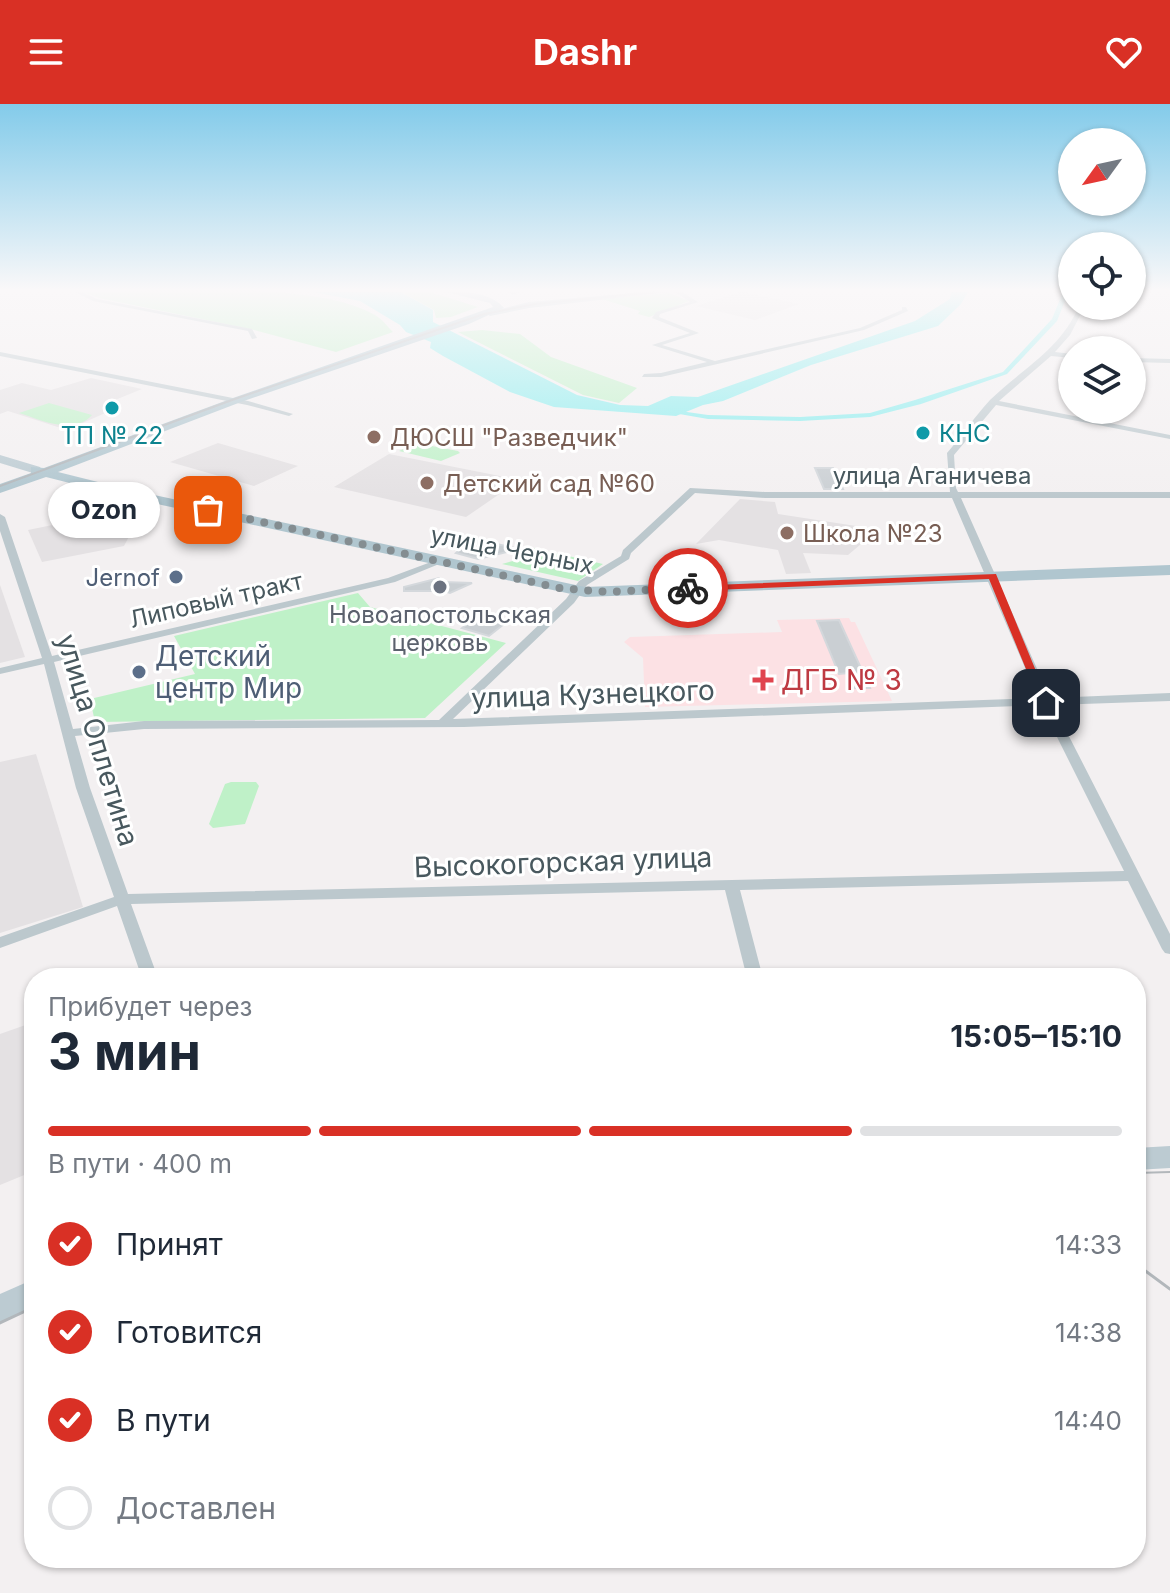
<!DOCTYPE html>
<html lang="ru">
<meta charset="utf-8">
<style>
:root{--surface:#fff;--page:#f2f2f3;--text:#1f2937;--muted:#747a83;--line:#e0e1e3;--accent:#d93025}
body{margin:0;font-family:Inter,sans-serif;background:var(--page);color:var(--text);height:100vh;display:flex;flex-direction:column;font-size:30px;white-space:nowrap}
*{box-sizing:border-box;margin:0}
p{font-size:26px;color:var(--muted)}
.icon{flex:none;width:44px;height:44px;fill:none;stroke:currentColor;stroke-width:2;stroke-linecap:round;stroke-linejoin:round}
.map{position:relative;flex:1;overflow:hidden}
.side{position:absolute;left:24px;top:864px;width:1122px;height:600px;display:flex;flex-direction:column;background:var(--surface);border-radius:32px;box-shadow:0 2px 6px #0004}
.side>*{flex:none}
.needle{width:52px;rotate:237deg}
.controls{position:absolute;left:1058px;top:24px;display:grid;gap:16px}
.controls a{display:grid;place-items:center;width:88px;height:88px;border-radius:50%;background:var(--surface);box-shadow:0 2px 6px #0004;font-size:40px}
.pin{position:absolute;display:grid;place-items:center;width:68px;height:68px;color:#fff;margin:-34px;border-radius:16px;box-shadow:0 4px 12px #0006}
.courier{position:absolute;display:grid;place-items:center;width:80px;height:80px;margin:-40px;border:6px solid #d93025;border-radius:50%;background:#fff;color:#222;box-shadow:0 2px 10px #0007}
.bubble{position:absolute;height:56px;border-radius:28px;background:var(--surface);box-shadow:0 2px 6px #0004;font-size:26px;font-weight:700;line-height:56px;text-align:center}
.overview em{font-style:normal;font-weight:700}
.overview div{display:flex;flex-direction:column-reverse}
.overview{display:flex;align-items:center;justify-content:space-between;height:136px;padding:0 24px}
h1{font-size:52px;font-weight:700;line-height:60px}
.bar{display:grid;grid-template-columns:repeat(4,1fr);gap:12px 8px;align-content:center;height:96px;padding:0 24px}
.bar i{height:10px;border-radius:6px;background:var(--line)}
.bar .on{background:var(--accent)}
.bar p{grid-column:span 4}
ol{padding:0 24px;list-style:none}
li{display:flex;align-items:center;gap:24px;height:88px}
li p{margin-inline-start:auto}
li .icon{padding:8px;border-radius:50%;background:var(--accent);color:#fff;stroke-width:4}
li:last-child{color:var(--muted)}
li i{width:44px;height:44px;border:4px solid var(--line);border-radius:50%}
header{display:flex;justify-content:space-between;align-items:center;height:104px;padding:0 24px;background:var(--accent);color:#fff;font-size:36px;font-weight:700}
.map>svg:first-child{display:block}
.education{fill:#e4e1e3}
.medical{fill:#fce1e4}
.green{fill:#bff1c8}
.water{fill:#8bedee}
.lines{fill:none;stroke-linecap:round;stroke-linejoin:round}
.canal{fill:#8bedee;fill-rule:evenodd}
.building{fill:#cacfd3;stroke:#d4d8dc;stroke-width:2}
.street{fill:#bcc8cd;fill-rule:evenodd}
.secondary{fill:#bccbd2;fill-rule:evenodd}
.primary{fill:#b0c6cf;fill-rule:evenodd}
.tram-far1{stroke:#b2b7bb;stroke-width:2}
.tram{stroke:#b2b7bb;stroke-width:3}
.route{fill:#d93025}
.done{stroke:#848d91;stroke-width:8;stroke-dasharray:0 14.4}
.culture-dot{fill:#0f9aa8;stroke:#fff;stroke-width:3}
.education-dot{fill:#8d6e63;stroke:#fff;stroke-width:3}
.service-dot{fill:#5c6f8a;stroke:#fff;stroke-width:3}
.worship-dot{fill:#6b7280;stroke:#fff;stroke-width:3}
.health-dot{fill:#e0444e;stroke:#fff;stroke-width:3}
.labels{text-anchor:middle;dominant-baseline:central;stroke-width:6;stroke-linejoin:round;paint-order:stroke}
.far-culture-label{font-size:24px;fill:#0d838f;stroke:#fff;text-anchor:start}
.far-education-label{font-size:24px;fill:#785e54;stroke:#fff;text-anchor:start}
.far-street-label{font-size:24px;fill:#48585e;stroke:#fff}
.far-service-label{font-size:24px;fill:#4e5e75;stroke:#fff;text-anchor:end}
.far-worship-label{font-size:24px;fill:#5b616d;stroke:#fff}
.service-label{font-size:28px;fill:#4e5e75;stroke:#fff;text-anchor:start}
.health-label{font-size:28px;fill:#be3a42;stroke:#fff;text-anchor:start}
.street-label{font-size:28px;fill:#48585e;stroke:#fff}
</style>
<header><svg class="icon" aria-label="menu" viewBox="0 0 24 24"><path d="M4 6h16M4 12h16M4 18h16"/></svg>Dashr<svg class="icon" aria-label="heart" viewBox="0 0 24 24"><path d="M12 20l-8-8c-3-5 5-10 8-4 3-6 11-1 8 4z"/></svg></header>
<div class="map">
<svg width="1170" height="1489" viewBox="0 0 1170 1489">
<rect width="100%" height="100%" fill="#f3f0f1"/>
<!-- education -->
<g class="education">
<polygon points="740,188 743,188 799,200 755,216 696,202"/>
<polygon points="91,274 142,285 115,296 107,304 112,306 67,326 8,307 0,310 0,286 22,279 51,286"/>
<polygon points="218,339 298,362 254,382 170,358"/>
<polygon points="389,350 520,376 466,413 334,383"/>
<polygon points="740,395 775,398 778,410 869,424 867,435 848,451 803,449 811,469 786,470 778,446 719,436 696,440"/>
<polygon points="87,414 133,425 124,442 42,458 28,426"/>
<polygon points="0,481 25,553 0,559"/>
<polygon points="36,650 83,803 0,829 0,658"/>
<polygon points="34,918 34,1067 0,1081 0,930"/>
</g>
<!-- medical -->
<polygon class="medical" points="849,514 851,518 855,518 892,597 645,603 643,554 624,538 630,533 782,528 777,516"/>
<!-- green -->
<g class="green">
<path d="M83,188C157,188 313,175 375,211C382,215 387,222 393,228L336,248L250,225L99,194Z"/>
<polygon points="402,188 430,188 478,203 451,213 436,214 434,206"/>
<polygon points="669,189 689,197 649,213 638,210 640,207 602,195"/>
<polygon points="482,226 520,230 551,253 637,284 619,299 583,291 458,228"/>
<path d="M49,299L92,311C73,332 42,316 19,309Z"/>
<polygon points="416,339 458,347 460,349 441,357 399,347"/>
<polygon points="529,444 534,444 603,460 578,477 502,460 535,451 525,447"/>
<polygon points="358,489 370,503 506,539 425,614 95,618 90,595 195,570 174,532"/>
<polygon points="231,678 256,678 259,682 245,720 213,724 209,720 225,680"/>
</g>
<!-- water -->
<polygon class="water" points="313,188 401,188 433,206 433,218 577,291 620,301 648,302 671,292 698,293 729,282 915,217 950,195 951,188 968,188 961,200 938,222 811,261 723,297 703,301 676,312 554,303 510,288 443,252 430,244 431,238 406,228 400,221 360,197"/>
<g class="lines">
<!-- canal -->
<polygon class="canal" points="1063,188 1068,189 1057,217 1007,270 921,300 870,313 800,317 708,315 662,307 666,305 708,311 800,313 870,309 915,296 1003,268 1052,215"/>
</g>
<!-- building -->
<g class="building">
<polygon points="815,364 833,364 843,385 824,385"/>
<polygon points="471,436 488,438 519,445 478,455 456,449"/>
<polygon points="439,474 443,478 472,479 450,489 444,487 404,487 404,483"/>
<polygon points="477,513 504,520 489,532 462,524"/>
<polygon points="839,516 870,584 855,584 849,569 839,570 817,517"/>
</g>
<g class="lines">
<!-- street -->
<g class="street">
<polygon points="75,188 82,188 97,195 252,225 257,234 252,235 248,227 93,197"/>
<polygon points="510,188 520,188 512,191"/>
<polygon points="675,188 682,188 698,198 660,210 659,213 699,229 662,241 715,257 860,224 902,206 902,203 906,203 908,207 864,226 661,273 642,273 644,270 661,269 707,258 652,241 690,229 652,214 656,208 690,198"/>
<path d="M1079,202H1085L1070,231L1055,248L1072,250V254L1051,252L999,297L1170,331V335L996,301L954,351L956,384L958,388H1170V394H961L1050,594L1170,589V597L1053,601L1170,830V850L1165,849L1162,845L1128,777L740,786L763,874H747L725,786L131,800L158,874H142L117,802L0,844V833L114,793L76,684L44,560L0,570V564L42,554L0,427V410L5,413L52,552L388,474L439,455L444,458L395,478L54,558L73,625L144,617L439,616L566,495L579,477L621,452L623,446L690,384L765,388H950L947,349C962,332 975,312 990,296C1022,265 1061,245 1079,202ZM695,389L765,394H952L1038,594L453,615L574,499L587,481L629,455L631,449ZM1041,601L1124,767L128,790L90,684L75,632L144,625L464,623Z"/>
<polygon points="0,248 248,297 293,310 289,312 247,301 0,252"/>
<polygon points="1132,254 1170,255 1170,259 1132,258"/>
</g>
<!-- secondary -->
<g class="secondary">
<polygon points="644,188 670,188 529,204 490,212 486,209 529,198"/>
<polygon points="0,351 40,363 42,366 36,370 0,359"/>
<polygon points="1170,1042 1170,1064 1136,1066 1136,1044"/>
<polygon points="34,1175 34,1204 0,1219 0,1190"/>
</g>
<!-- primary -->
<path class="primary" d="M446,188C465,187 492,189 504,204L469,220L241,298L58,368L126,385L585,483L1170,461V471L585,493L125,393L46,373L0,389V380L31,369V363L44,364L233,294L493,203L490,199Z"/>
<!-- tram-far1 -->
<g class="tram-far1">
<polyline points="0,382 232,296 484,210 535,200 654,188"/>
<polyline points="1136,1069 1170,1068"/>
</g>
<!-- tram -->
<g class="tram">
<polyline points="1136,1160 1170,1185"/>
<polyline points="0,1219 34,1203"/>
</g>
</g>
<!-- sky -->
<linearGradient id="sky" x2="0" y2="1"><stop stop-color="#83cbea"/><stop offset="0.47" stop-color="#faf8f9"/><stop offset="1" stop-color="#faf8f9" stop-opacity="0"/></linearGradient>
<rect width="1170" height="396" fill="url(#sky)"/>
<!-- route -->
<polygon class="route" points="996,470 1050,601 1040,599 989,475 688,487 683,484 688,482"/>
<g class="lines">
<!-- done -->
<polyline class="done" points="208,406 559,484 607,488 688,484"/>
</g>
<!-- markers -->
<g class="culture-dot">
<circle cx="112" cy="304" r="8"/>
<circle cx="923" cy="329" r="8"/>
</g>
<g class="education-dot">
<circle cx="374" cy="333" r="8"/>
<circle cx="427" cy="379" r="8"/>
<circle cx="787" cy="429" r="8"/>
</g>
<g class="service-dot">
<circle cx="176" cy="473" r="8"/>
<circle cx="139" cy="568" r="8"/>
</g>
<circle class="worship-dot" cx="440" cy="483" r="8"/>
<path class="health-dot" d="M759 564h8v8h8v8h-8v8h-8v-8h-8v-8h8z"/>
<g class="labels">
<!-- far-culture labels -->
<g class="far-culture-label">
<text x="939" y="329">КНС</text>
<text x="112" y="331" text-anchor="middle">ТП № 22</text>
</g>
<!-- far-education labels -->
<g class="far-education-label">
<text x="390" y="333">ДЮСШ "Разведчик"</text>
<text x="443" y="379">Детский сад №60</text>
<text x="803" y="429">Школа №23</text>
</g>
<!-- far-street labels -->
<g class="far-street-label">
<text x="932" y="371">улица Аганичева</text>
<text transform="translate(512 446) rotate(11)">улица Черных</text>
<text transform="translate(216 496) rotate(-13)">Липовый тракт</text>
</g>
<!-- far-service labels -->
<g class="far-service-label">
<text x="160" y="473">Jernof</text>
</g>
<!-- far-worship labels -->
<g class="far-worship-label">
<text x="440" y="510">Новоапостольская<tspan x="440" dy="28">церковь</tspan></text>
</g>
<!-- service labels -->
<g class="service-label">
<text x="155" y="552">Детский<tspan x="155" dy="32">центр Мир</tspan></text>
</g>
<!-- health labels -->
<g class="health-label">
<text x="781" y="576">ДГБ № 3</text>
</g>
<!-- street labels -->
<g class="street-label">
<text transform="translate(593 590) rotate(-2)">улица Кузнецкого</text>
<text transform="translate(98 636) rotate(73)">улица Оплетина</text>
<text transform="translate(563 758) rotate(-2)">Высокогорская улица</text>
</g>
</g>
</svg>
<div class="controls">
<a><svg class="needle" viewBox="-14 -14 28 28"><path d="M0-13l5 13h-10z" fill="#e53935"/><path d="M0 13l5-13h-10z" fill="#747a83"/></svg></a>
<a><svg class="icon" aria-label="locate" viewBox="0 0 24 24"><circle cx="12" cy="12" r="6"/><path d="M12 2v4M12 18v4M2 12h4M18 12h4"/></svg></a>
<a><svg class="icon" aria-label="layers" viewBox="0 0 24 24"><path d="M12 4l9 5-9 5-9-5zM3 14l9 5 9-5"/></svg></a>
</div>
<div class="pin" style="left:208px;top:406px;background:#ea580c"><svg class="icon" aria-label="bag" viewBox="0 0 24 24"><path d="M5 8h14l-1 12H6zM9 8a3 3 0 0 1 6 0"/></svg></div>
<div class="pin" style="left:1046px;top:599px;background:#1f2937"><svg class="icon" aria-label="home" viewBox="0 0 24 24"><path d="M3 11l9-7 9 7M6 9v11h12V9"/></svg></div>
<div class="courier" style="left:688px;top:484px"><svg class="icon" aria-label="bike" viewBox="0 0 24 24"><circle cx="6" cy="16" r="4"/><circle cx="18" cy="16" r="4"/><path d="M6 16l4-8h5l3 8M10 8l3 8H6M13 5h3"/></svg></div>
<div class="bubble" style="left:48px;top:378px;width:112px">Ozon</div>
<section class="side">
<div class="overview"><div><h1>3 мин</h1><p>Прибудет через</p></div><em>15:05–15:10</em></div>
<div class="bar"><i class="on"></i><i class="on"></i><i class="on"></i><i></i><p>В пути · 400 m</p></div>
<ol>
<li><svg class="icon" aria-label="check" viewBox="0 0 24 24"><path d="M5 12l5 5 9-10"/></svg>Принят<p>14:33</p></li>
<li><svg class="icon" aria-label="check" viewBox="0 0 24 24"><path d="M5 12l5 5 9-10"/></svg>Готовится<p>14:38</p></li>
<li><svg class="icon" aria-label="check" viewBox="0 0 24 24"><path d="M5 12l5 5 9-10"/></svg>В пути<p>14:40</p></li>
<li><i></i>Доставлен</li>
</ol>
</section>
</div>
